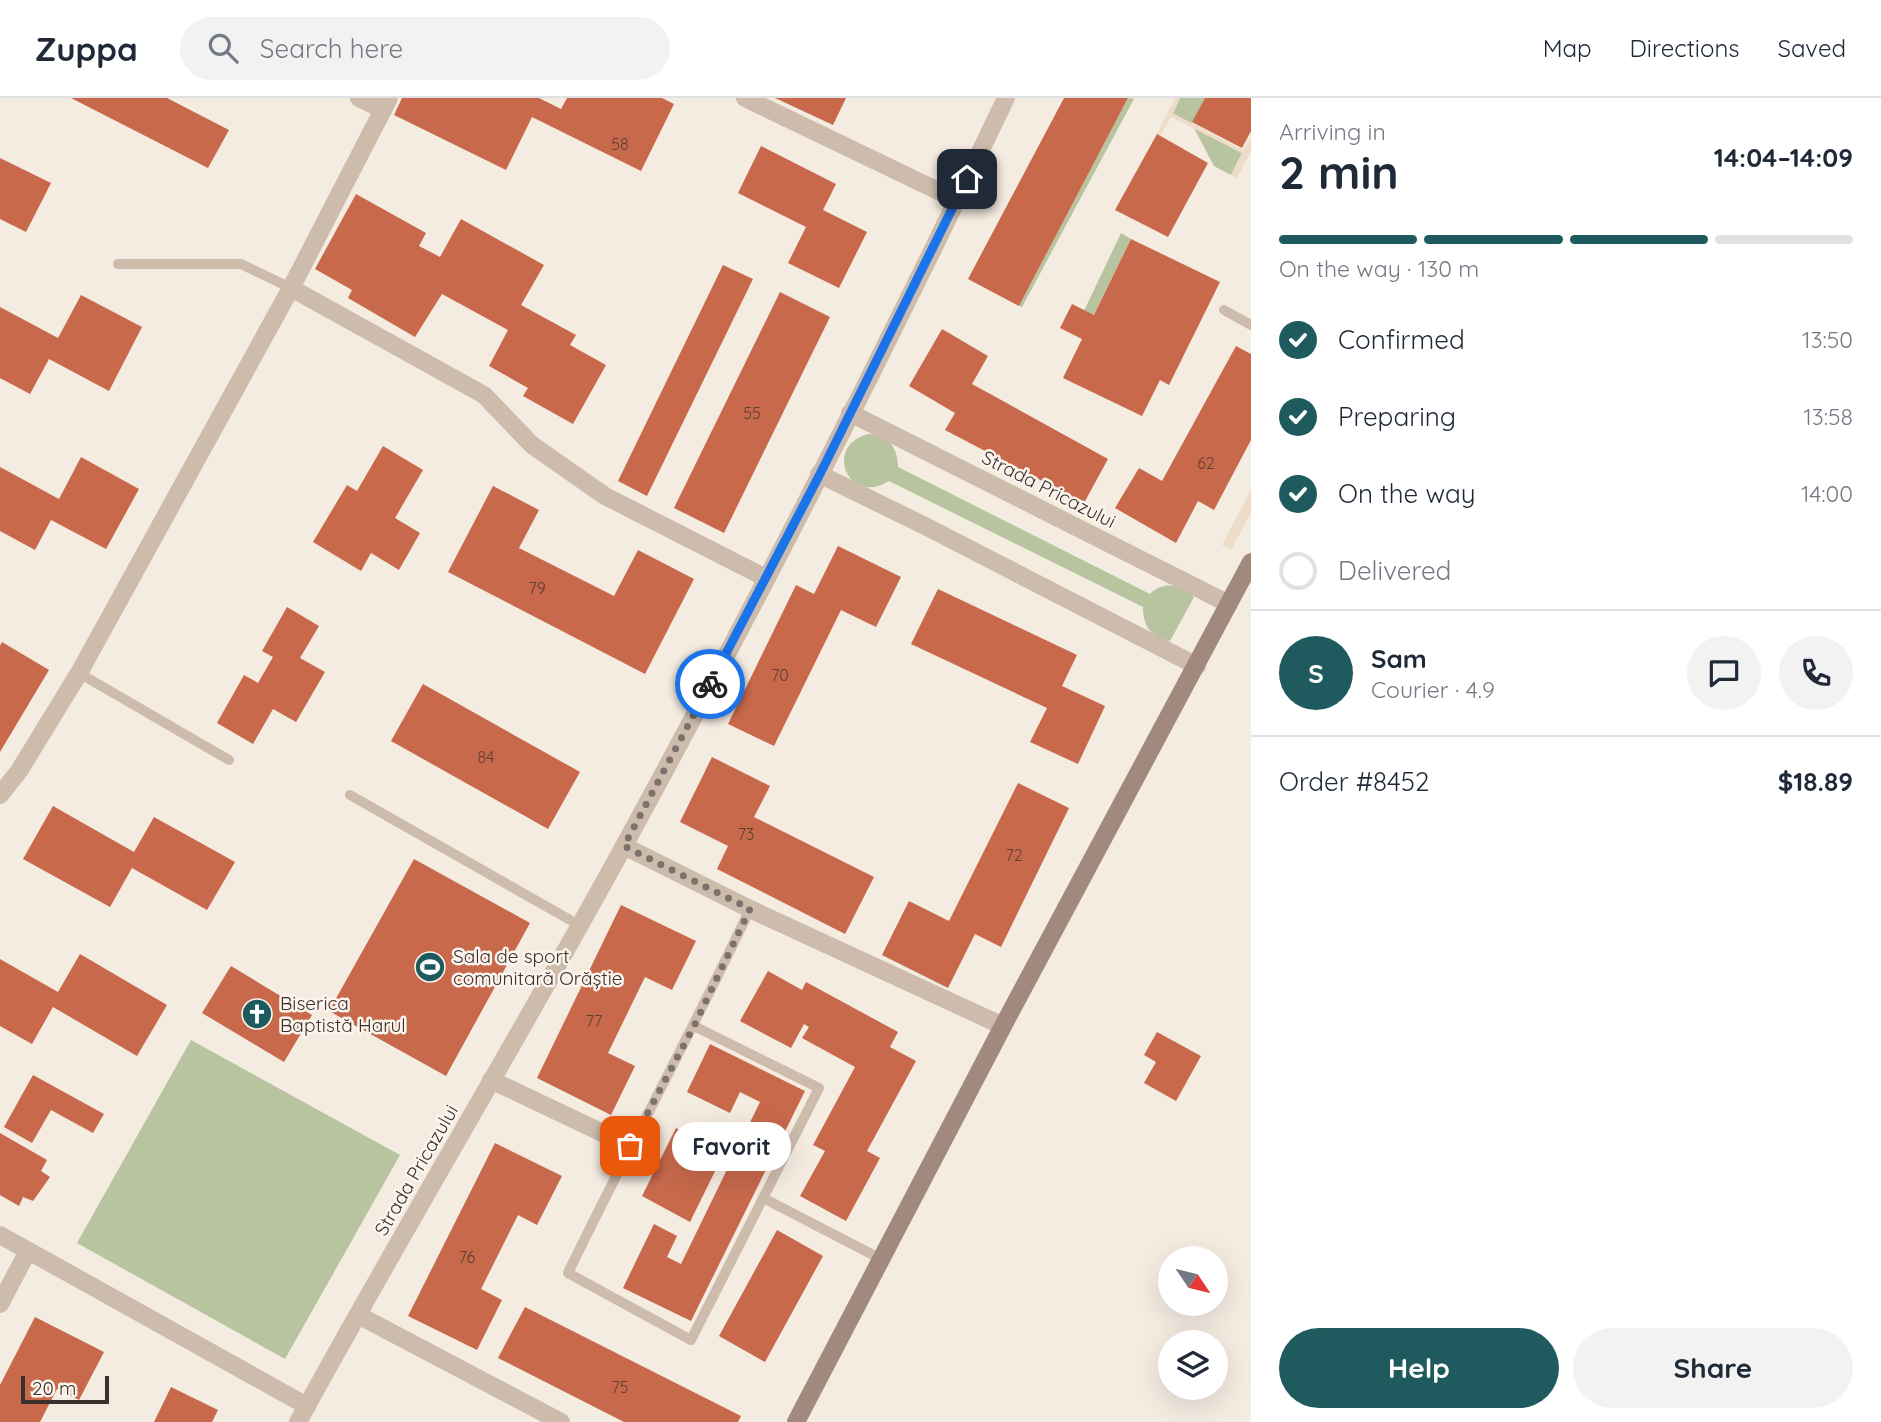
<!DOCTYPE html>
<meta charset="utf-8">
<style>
:root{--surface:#fff;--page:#f2f2f3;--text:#1f2937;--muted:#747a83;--line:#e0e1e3;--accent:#1f5a5e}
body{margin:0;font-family:Quicksand,sans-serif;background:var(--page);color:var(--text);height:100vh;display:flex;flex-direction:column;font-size:26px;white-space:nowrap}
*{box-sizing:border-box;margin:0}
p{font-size:23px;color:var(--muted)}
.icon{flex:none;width:38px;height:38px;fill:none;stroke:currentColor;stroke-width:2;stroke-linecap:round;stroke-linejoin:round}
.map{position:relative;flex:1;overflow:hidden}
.panel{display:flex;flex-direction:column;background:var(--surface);width:630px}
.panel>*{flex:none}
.needle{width:46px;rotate:125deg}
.buttons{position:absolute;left:1158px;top:1148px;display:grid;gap:14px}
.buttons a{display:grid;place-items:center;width:70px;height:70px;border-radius:50%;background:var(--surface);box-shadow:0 7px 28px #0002;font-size:35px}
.scale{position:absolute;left:21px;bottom:18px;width:88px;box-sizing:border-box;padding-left:7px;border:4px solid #3b302b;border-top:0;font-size:19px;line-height:24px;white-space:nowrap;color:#3b302b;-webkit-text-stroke:5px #fbf5ee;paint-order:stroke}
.pin{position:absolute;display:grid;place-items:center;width:60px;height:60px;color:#fff;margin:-30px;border-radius:14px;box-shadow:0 4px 10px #0006}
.courier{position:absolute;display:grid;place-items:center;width:70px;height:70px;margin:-35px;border:5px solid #1a73e8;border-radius:50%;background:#fff;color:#222;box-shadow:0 2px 9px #0007}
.bubble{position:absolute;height:49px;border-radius:24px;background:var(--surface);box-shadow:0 7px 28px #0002;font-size:23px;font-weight:700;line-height:49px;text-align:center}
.head em{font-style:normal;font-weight:700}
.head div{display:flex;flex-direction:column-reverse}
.head{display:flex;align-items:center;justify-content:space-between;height:119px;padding:0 28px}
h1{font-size:46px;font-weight:700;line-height:52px}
.bar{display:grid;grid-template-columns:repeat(4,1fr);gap:10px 7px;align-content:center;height:84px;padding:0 28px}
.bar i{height:9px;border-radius:5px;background:var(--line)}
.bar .active{background:var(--accent)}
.bar p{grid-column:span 4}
.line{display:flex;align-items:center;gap:18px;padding:0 28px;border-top:2px solid var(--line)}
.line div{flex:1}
.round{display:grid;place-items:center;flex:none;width:74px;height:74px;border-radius:37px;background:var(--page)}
ol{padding:0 28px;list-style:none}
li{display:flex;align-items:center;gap:21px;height:77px}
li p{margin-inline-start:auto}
li .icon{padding:7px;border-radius:50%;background:var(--accent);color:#fff;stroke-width:4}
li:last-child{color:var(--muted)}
li i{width:38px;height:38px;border:4px solid var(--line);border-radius:50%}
.button{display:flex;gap:14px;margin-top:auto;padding:14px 28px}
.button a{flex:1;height:80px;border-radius:42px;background:var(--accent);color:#fff;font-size:28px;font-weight:700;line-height:80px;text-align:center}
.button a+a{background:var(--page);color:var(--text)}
header{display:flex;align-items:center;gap:42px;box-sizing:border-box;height:98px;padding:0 35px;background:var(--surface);border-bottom:2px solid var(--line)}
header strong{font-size:33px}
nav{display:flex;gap:38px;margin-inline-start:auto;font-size:24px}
.search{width:490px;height:63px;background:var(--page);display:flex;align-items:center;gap:18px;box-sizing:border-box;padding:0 24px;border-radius:38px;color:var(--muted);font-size:26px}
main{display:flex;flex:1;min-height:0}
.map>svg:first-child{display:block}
.green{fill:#b8c4a0}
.plaza{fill:#ecdcc8}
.building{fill:#c8694b}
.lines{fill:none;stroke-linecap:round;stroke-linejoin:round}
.lane{stroke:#cdbbac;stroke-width:10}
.street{stroke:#cdbbac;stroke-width:18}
.secondary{stroke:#a18a7d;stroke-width:18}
.done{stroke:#7c716b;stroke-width:7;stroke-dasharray:0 12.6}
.route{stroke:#1a73e8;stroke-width:9}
.labels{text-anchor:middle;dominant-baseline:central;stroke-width:5;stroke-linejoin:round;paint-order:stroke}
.number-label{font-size:16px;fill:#5e3e33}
.street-label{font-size:19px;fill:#3b302b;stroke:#fbf5ee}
.poi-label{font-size:19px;fill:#3b302b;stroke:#fbf5ee;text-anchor:start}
</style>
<header>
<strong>Zuppa</strong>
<div class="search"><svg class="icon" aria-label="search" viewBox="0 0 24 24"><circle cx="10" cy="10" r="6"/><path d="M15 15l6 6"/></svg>Search here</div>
<nav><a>Map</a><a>Directions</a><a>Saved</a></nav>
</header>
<main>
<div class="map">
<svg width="1251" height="1324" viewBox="0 0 1251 1324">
<rect width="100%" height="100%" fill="#f4ebe1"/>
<!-- green -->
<g class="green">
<polygon points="1128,0 1134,1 1022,209 1019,208"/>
<polygon points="1180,0 1205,0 1192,25 1244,52 1172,15"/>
<polygon points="1194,30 1242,55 1231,77 1214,68"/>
<polygon points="1121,135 1131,141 1094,217 1084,213"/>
<path d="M869,336C888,336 898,350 898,369L1150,496C1163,483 1181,486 1194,499L1170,543C1151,538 1143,529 1143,509L889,383C847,409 823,346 869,336Z"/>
<polygon points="191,942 400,1057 285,1261 77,1145"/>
</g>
<!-- plaza -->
<g class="plaza">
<polygon points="1175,0 1180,0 1173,16 1243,52 1251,39 1251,53 1237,80 1231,77 1242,55 1171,19 1160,38 1157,36"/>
<polygon points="1251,392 1251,414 1231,452 1222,447"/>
</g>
<!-- building -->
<g class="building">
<polygon points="71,0 167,0 229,32 208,70"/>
<polygon points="402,0 539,0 561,11 567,0 662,0 674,6 641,73 532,19 506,72 394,17"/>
<polygon points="775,0 846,0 833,27"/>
<polygon points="1064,0 1128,0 1019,208 968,181"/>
<polygon points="1205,0 1251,0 1251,33 1242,50 1192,24"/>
<polygon points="1157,36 1208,65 1168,139 1115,112"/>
<polygon points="761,48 836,86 823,112 867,134 839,190 788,165 806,129 738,95"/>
<polygon points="0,60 51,85 26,134 0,121"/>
<polygon points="356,96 426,135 419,148 440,159 461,121 544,167 521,207 576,237 570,247 606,267 573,326 523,298 528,290 489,268 508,232 442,196 415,239 348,200 352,192 315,171"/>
<polygon points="1131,141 1220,184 1169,287 1160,282 1142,318 1063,280 1082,241 1060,230 1072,206 1094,217"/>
<polygon points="723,167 753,181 647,398 618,383"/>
<polygon points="780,194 830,219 724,435 674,410"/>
<polygon points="81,197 142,229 109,293 49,261 30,296 0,280 0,209 58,240"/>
<polygon points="942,231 988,258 972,286 1108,361 1084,405 945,332 955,315 909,288"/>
<polygon points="1236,248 1251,256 1251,342 1214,412 1198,403 1176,445 1115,410 1139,370 1162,383"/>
<polygon points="383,348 423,372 395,420 420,435 399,472 371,455 361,473 313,444 347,387 357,393"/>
<polygon points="81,359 139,391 106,451 51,422 35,452 0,433 0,369 59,401"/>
<polygon points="493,388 539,412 519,450 614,498 638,452 694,481 645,576 448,474"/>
<polygon points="838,448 901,479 876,529 841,512 774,648 728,626 796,487 814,496"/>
<polygon points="938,491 1077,557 1062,588 1105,608 1078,666 1030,644 1047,610 911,546"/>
<polygon points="287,509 319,528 300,560 325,574 296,624 273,611 253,646 217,625 244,577 258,585 273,559 262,553"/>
<polygon points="2,544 49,572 0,654 0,548"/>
<polygon points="423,586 580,674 548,731 391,643"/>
<polygon points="712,659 770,688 754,719 874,779 845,836 717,771 728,748 680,724"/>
<polygon points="1018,685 1069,710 1001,849 975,836 948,890 882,857 909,803 949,823"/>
<polygon points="53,708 134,754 154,719 235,764 207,812 132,770 110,809 23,761"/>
<polygon points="414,761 530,825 446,978 329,913"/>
<polygon points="621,807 696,843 672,892 645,879 608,955 635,968 611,1017 537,980"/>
<polygon points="80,856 167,907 137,958 53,909 32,946 0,928 0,861 58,894"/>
<polygon points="231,868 312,917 284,964 202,915"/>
<polygon points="768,873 802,892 806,884 898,934 890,949 916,963 867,1053 880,1060 846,1123 800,1098 825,1053 813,1047 855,969 802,940 809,929 804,926 791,950 740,923"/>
<polygon points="1157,934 1201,958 1176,1003 1144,985 1156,964 1144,957"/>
<polygon points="710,946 805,993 691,1223 623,1190 654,1126 677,1138 667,1159 681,1166 760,1004 740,994 730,1015 687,994"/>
<polygon points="33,977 104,1016 93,1035 51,1012 32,1045 4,1029"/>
<polygon points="676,1030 723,1057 690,1124 642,1098"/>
<polygon points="0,1035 47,1062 41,1073 50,1079 33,1103 23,1099 19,1108 0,1097"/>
<polygon points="495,1045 562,1078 537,1127 518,1117 481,1191 502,1202 477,1252 408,1218"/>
<polygon points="777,1132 823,1158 765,1264 719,1238"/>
<polygon points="525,1209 741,1318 738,1324 624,1324 498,1260"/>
<polygon points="35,1219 104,1254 79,1302 57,1291 40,1324 0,1324 0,1287"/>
<polygon points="171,1289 218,1312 212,1324 154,1324"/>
</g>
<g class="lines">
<!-- lane -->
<g class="lane">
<polyline points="118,166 241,166 291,190"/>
<polyline points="1224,212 1251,227"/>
<polyline points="79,575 229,662"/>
<polyline points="350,697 579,827"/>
<path d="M694,928L819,990L691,1242L568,1175C627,1053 692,934 750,811"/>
<polyline points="763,1100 881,1161"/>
</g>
<!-- street -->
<g class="street">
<polyline points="359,0 383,12"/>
<polyline points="745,0 957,102"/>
<polyline points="291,190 389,0"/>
<polyline points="850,315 1229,506"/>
<polyline points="819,376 929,430 1197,568"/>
<polyline points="0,697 19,673 79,575 291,190 484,297 532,347 605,398 766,480"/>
<polyline points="624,748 750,811 1003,928"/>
<polyline points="491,982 630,1048"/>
<polyline points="0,1137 307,1308"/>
<polyline points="0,1206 28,1153"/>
<polyline points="358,1217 561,1324"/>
<path d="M298,1324C404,1130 519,940 625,746C759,501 886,252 1006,0"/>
</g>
<!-- secondary -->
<polyline class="secondary" points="796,1324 1003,928 1251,464"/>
</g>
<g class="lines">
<!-- done -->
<polyline class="done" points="630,1048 694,928 750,811 624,748 710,586"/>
<!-- route -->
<polyline class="route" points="710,586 820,376 967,81"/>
</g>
<!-- icons -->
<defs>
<g id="stadium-disc" transform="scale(1.575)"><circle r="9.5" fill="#1f5a5e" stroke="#fbf5ee"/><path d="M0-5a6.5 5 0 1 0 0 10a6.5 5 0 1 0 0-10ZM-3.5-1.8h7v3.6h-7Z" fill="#fff"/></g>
<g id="church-disc" transform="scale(1.575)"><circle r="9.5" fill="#1f5a5e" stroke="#fbf5ee"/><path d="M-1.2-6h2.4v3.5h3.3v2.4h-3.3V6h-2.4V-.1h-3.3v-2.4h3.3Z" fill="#fff"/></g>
</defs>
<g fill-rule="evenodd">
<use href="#stadium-disc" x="430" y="869"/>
<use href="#church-disc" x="257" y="916"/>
</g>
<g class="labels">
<!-- number labels -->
<g class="number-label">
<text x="620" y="46">58</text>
<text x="752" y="315">55</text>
<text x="1206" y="365">62</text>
<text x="537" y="490">79</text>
<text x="780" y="577">70</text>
<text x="486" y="659">84</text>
<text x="746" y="736">73</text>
<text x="1014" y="757">72</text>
<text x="594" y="923">77</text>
<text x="467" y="1159">76</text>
<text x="620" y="1289">75</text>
</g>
<!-- street labels -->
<g class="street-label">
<text transform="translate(1049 391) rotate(27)">Strada Pricazului</text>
<text transform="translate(416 1072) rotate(-60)">Strada Pricazului</text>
</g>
<!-- poi labels -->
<g class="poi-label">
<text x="453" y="858">Sala de sport<tspan x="453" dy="22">comunitară Orăștie</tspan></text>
<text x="280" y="905">Biserica<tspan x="280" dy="22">Baptistă Harul</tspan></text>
</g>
</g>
</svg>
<div class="buttons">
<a><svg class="needle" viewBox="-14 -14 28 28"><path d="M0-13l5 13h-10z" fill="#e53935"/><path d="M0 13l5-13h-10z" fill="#747a83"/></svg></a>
<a><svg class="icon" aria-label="layers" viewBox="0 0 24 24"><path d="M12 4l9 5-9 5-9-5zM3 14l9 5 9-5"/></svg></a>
</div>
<div class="scale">20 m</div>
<div class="pin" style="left:630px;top:1048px;background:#ea580c"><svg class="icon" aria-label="bag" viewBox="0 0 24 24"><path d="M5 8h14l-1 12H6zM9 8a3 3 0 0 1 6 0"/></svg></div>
<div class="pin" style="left:967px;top:81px;background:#1f2937"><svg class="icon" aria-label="home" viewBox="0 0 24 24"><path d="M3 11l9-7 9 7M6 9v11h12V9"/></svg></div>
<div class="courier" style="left:710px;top:586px"><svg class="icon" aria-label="bike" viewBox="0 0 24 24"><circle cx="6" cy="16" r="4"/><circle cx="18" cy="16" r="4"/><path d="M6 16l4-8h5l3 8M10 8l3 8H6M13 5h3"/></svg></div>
<div class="bubble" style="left:672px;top:1024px;width:119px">Favorit</div>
</div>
<section class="panel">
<div class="head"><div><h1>2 min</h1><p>Arriving in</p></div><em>14:04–14:09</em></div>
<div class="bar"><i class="active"></i><i class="active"></i><i class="active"></i><i></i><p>On the way · 130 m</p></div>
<ol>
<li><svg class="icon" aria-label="check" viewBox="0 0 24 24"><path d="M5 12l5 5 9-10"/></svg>Confirmed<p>13:50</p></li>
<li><svg class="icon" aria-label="check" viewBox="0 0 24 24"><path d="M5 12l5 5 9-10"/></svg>Preparing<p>13:58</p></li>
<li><svg class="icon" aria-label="check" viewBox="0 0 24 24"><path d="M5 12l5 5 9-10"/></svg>On the way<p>14:00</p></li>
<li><i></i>Delivered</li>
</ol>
<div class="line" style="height:126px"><b class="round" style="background:var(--accent);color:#fff">S</b><div><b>Sam</b><p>Courier · 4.9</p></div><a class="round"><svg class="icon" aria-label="chat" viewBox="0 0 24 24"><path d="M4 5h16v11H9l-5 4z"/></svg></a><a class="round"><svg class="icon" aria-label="phone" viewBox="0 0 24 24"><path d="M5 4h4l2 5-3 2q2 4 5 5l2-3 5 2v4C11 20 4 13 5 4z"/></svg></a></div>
<div class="line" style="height:91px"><div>Order #8452</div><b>$18.89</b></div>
<div class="button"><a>Help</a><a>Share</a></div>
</section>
</main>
